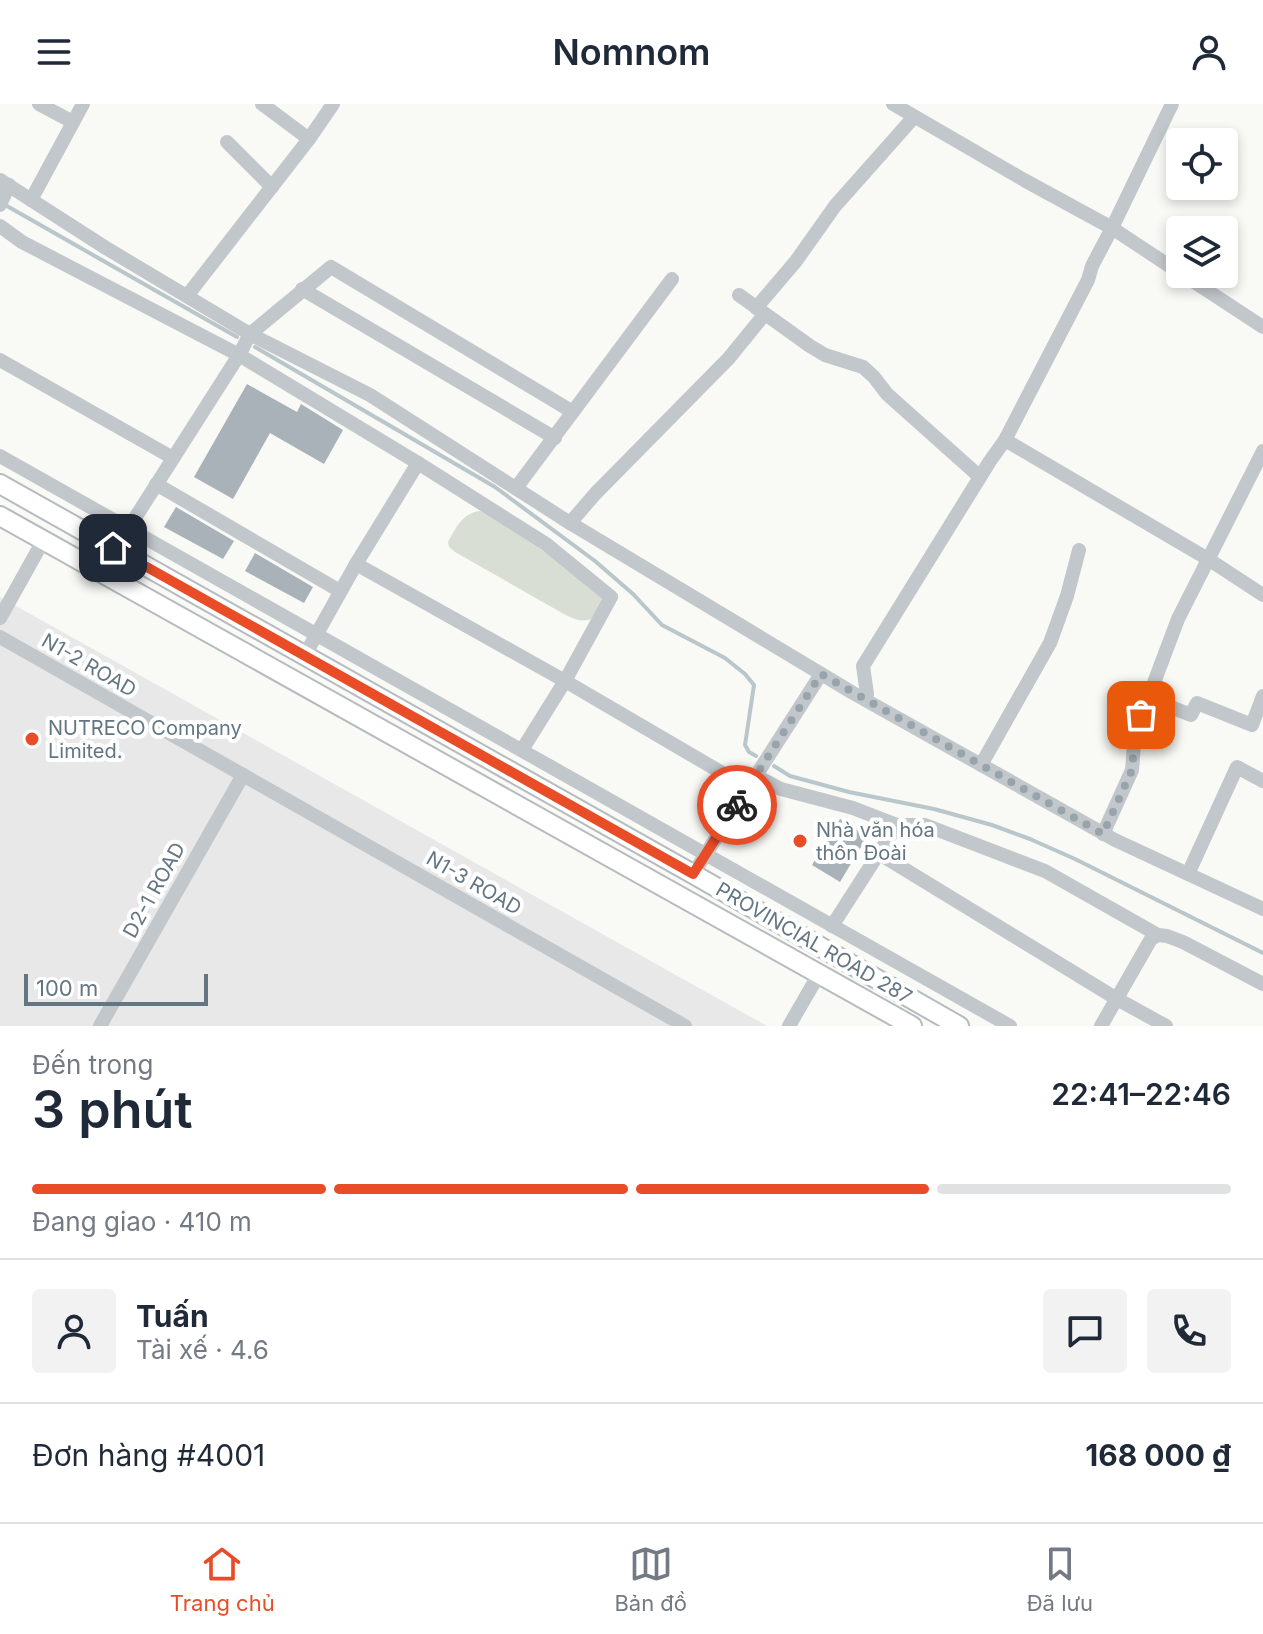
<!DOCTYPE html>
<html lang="vi">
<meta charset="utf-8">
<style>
:root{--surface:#fff;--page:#f2f2f3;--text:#1f2937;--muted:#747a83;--line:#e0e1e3;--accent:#e84d27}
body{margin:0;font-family:Inter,sans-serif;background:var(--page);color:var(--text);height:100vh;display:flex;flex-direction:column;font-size:30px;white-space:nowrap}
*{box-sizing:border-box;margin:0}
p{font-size:26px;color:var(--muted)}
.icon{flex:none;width:44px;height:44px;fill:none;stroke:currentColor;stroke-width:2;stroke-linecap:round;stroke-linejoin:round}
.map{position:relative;height:922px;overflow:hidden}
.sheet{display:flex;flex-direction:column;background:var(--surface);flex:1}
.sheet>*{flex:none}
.fabs{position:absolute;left:1166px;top:24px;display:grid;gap:16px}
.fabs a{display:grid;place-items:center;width:72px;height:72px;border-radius:8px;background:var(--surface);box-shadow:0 4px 12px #0003;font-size:40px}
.scale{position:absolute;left:24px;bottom:20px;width:184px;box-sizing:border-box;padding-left:8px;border:4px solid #637682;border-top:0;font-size:22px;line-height:28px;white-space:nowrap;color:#637682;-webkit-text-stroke:6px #fff;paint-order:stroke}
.pin{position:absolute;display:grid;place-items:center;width:68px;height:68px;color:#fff;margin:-34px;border-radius:16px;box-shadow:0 4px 12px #0006}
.courier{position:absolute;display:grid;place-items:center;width:80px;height:80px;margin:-40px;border:6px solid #e84d27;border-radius:50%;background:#fff;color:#222;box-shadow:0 2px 10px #0007}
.overview em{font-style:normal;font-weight:600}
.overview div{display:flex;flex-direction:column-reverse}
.overview{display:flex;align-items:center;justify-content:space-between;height:136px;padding:0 32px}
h1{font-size:52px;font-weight:600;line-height:60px}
.bar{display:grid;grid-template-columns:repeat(4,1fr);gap:12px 8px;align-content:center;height:96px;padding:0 32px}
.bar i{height:10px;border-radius:6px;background:var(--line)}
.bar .active{background:var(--accent)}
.bar p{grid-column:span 4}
.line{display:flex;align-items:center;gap:20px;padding:0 32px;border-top:2px solid var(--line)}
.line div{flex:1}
.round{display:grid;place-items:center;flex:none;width:84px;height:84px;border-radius:8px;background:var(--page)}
header{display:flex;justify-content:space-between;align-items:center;height:104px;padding:0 32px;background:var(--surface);font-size:36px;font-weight:600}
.dock{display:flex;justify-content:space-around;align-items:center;height:112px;border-top:2px solid var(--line);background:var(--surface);font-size:22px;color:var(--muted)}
.dock a{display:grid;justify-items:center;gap:4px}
.dock .active{color:var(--accent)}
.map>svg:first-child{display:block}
.built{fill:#e7e8e7}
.green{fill:#d9ded5}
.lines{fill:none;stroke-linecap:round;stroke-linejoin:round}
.stream{stroke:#b9c6ca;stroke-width:4}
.building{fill:#a9b2b8}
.major-casing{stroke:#b5bbbf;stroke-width:22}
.minor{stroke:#c2c7cb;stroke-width:14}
.major{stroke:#fff;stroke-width:18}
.done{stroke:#98a4ab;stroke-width:8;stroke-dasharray:0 14.4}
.route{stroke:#e84d27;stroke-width:10}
.poi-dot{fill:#e84d27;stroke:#fff;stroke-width:3}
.labels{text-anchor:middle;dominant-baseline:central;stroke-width:8;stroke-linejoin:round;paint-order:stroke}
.street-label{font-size:20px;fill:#637682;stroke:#fff}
.poi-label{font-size:20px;fill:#637682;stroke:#fff;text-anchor:start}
</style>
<header><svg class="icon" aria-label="menu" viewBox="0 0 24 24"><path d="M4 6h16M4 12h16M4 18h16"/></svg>Nomnom<svg class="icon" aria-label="person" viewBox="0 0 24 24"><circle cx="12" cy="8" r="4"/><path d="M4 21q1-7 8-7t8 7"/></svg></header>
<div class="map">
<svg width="1263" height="922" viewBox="0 0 1263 922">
<rect width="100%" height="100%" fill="#f9f9f6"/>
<!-- built -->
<polygon class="built" points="0,493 767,922 0,922"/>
<!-- green -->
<path class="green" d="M480,407L487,409L561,459L602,492L601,499L591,515C580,519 572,514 562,509L455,448L449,443L448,438C456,424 462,409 480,407Z"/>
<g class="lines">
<!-- stream -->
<g class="stream">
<polyline points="7,102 237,233"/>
<polyline points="255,243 495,383 595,457 633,490 662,521 725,554 745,570 754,581 745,641 749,648 756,652"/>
<polyline points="774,662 790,672 849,688 934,705 992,721 1030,735 1075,755 1263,849"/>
</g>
</g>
<!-- building -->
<g class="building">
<polygon points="247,280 297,308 301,300 343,326 324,360 270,329 233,395 194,373"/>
<polygon points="176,403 234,437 223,455 164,423"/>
<polygon points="255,449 313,483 304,499 245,467"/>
<polygon points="840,715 868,731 840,778 812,761"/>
</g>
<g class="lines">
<!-- major casing -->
<g class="major-casing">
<g id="major">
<polyline points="0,380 693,770 959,922"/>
<polyline points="0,412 912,922"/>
</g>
</g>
<!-- minor -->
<g class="minor">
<polyline points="39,0 73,18"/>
<polyline points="262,0 309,35"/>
<polyline points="893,0 1024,76 1112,124 1180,169"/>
<polyline points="227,38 272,83"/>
<polyline points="0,76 106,144 250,230 370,291 570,419 853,589 1115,736 1263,805"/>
<polyline points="31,96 83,0"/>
<polyline points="0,101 9,81"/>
<polyline points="0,122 22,138 239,251 418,359 356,460 305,551"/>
<polyline points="1182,170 1263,223"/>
<polyline points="302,185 555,334"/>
<polyline points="739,191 810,242 825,251 863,263 874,273 887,290 980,373"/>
<polyline points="187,192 309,35 333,0"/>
<polyline points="756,204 796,157 835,102 914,13"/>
<polyline points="0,256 173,354"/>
<polyline points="1005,336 1208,455 1263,491"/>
<polyline points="0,352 1010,922"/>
<polyline points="418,359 546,440 611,493 565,577 522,646"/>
<polyline points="156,380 340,487"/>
<polyline points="516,384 672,175"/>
<polyline points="570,419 595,390 729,254 764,211"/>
<polyline points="128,425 239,251 250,230 331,163 573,308"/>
<polyline points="356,460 565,577 748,684"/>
<polyline points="0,514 43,437"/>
<polyline points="0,533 685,922"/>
<polyline points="1148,594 1191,611 1197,599 1252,621 1263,592"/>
<polyline points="866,596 867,590 863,562 990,357 1005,336 1088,176 1092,162 1112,124 1172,0"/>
<polyline points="981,661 1050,539 1067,492 1079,446"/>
<polyline points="756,672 781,685 853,704 897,721"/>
<polyline points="1103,730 1132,666 1135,629 1178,515 1263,347"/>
<polyline points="878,749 1117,895 1166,922"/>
<polyline points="693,770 821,570"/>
<polyline points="1188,770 1237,663 1263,677"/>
<polyline points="832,822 897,721 925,721 1045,767 1158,831"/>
<polyline points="100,922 243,671"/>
<polyline points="789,922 819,870"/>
<polyline points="1101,922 1151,835 1158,831 1167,832 1183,838 1263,880"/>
</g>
<!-- major -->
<use href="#major" class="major"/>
</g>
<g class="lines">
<!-- done -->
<polyline class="done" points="737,701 821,570 1103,730 1132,666 1135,629 1141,611"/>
<!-- route -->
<polyline class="route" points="113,444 693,770 737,701"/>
</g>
<!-- markers -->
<g class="poi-dot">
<circle cx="32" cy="635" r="8"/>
<circle cx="800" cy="737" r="8"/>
</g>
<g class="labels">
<!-- street labels -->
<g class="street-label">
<text transform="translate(89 561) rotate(30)">N1-2 ROAD</text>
<text transform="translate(474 779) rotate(30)">N1-3 ROAD</text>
<text transform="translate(154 786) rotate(-61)">D2-1 ROAD</text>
<text transform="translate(814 839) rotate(30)">PROVINCIAL ROAD 287</text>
</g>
<!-- poi labels -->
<g class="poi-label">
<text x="48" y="624">NUTRECO Company<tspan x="48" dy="23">Limited.</tspan></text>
<text x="816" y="726">Nhà văn hóa<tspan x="816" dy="23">thôn Đoài</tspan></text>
</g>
</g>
</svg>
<div class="fabs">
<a><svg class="icon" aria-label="locate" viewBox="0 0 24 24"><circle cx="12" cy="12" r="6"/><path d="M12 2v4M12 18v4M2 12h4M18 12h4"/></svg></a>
<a><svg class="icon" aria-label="layers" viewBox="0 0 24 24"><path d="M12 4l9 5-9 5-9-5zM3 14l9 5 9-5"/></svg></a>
</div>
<div class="scale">100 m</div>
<div class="pin" style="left:1141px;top:611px;background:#ea580c"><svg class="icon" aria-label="bag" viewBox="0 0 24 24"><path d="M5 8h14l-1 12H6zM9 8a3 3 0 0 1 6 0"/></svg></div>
<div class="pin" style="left:113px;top:444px;background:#1f2937"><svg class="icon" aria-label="home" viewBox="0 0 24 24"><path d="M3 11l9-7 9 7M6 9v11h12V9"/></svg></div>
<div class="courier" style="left:737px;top:701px"><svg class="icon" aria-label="bike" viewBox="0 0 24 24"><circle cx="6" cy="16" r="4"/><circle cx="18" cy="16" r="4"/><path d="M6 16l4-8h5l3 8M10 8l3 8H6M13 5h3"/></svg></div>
</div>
<section class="sheet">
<div class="overview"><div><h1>3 phút</h1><p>Đến trong</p></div><em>22:41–22:46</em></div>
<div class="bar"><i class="active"></i><i class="active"></i><i class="active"></i><i></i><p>Đang giao · 410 m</p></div>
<div class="line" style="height:144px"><a class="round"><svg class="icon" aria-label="person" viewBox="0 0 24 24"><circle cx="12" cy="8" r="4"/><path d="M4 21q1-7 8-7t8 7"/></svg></a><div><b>Tuấn</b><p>Tài xế · 4.6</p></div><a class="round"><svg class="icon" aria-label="chat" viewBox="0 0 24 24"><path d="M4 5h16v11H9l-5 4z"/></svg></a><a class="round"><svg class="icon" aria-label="phone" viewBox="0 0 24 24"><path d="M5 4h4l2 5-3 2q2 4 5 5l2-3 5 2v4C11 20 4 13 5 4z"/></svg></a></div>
<div class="line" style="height:104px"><div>Đơn hàng #4001</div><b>168 000 ₫</b></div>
</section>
<nav class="dock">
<a class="active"><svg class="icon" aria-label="home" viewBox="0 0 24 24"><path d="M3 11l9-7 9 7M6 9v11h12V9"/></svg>Trang chủ</a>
<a><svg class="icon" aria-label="map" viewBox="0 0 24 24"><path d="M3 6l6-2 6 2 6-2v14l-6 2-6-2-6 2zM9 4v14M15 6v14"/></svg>Bản đồ</a>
<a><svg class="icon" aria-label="saved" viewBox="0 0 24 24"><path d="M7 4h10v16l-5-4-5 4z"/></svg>Đã lưu</a>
</nav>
